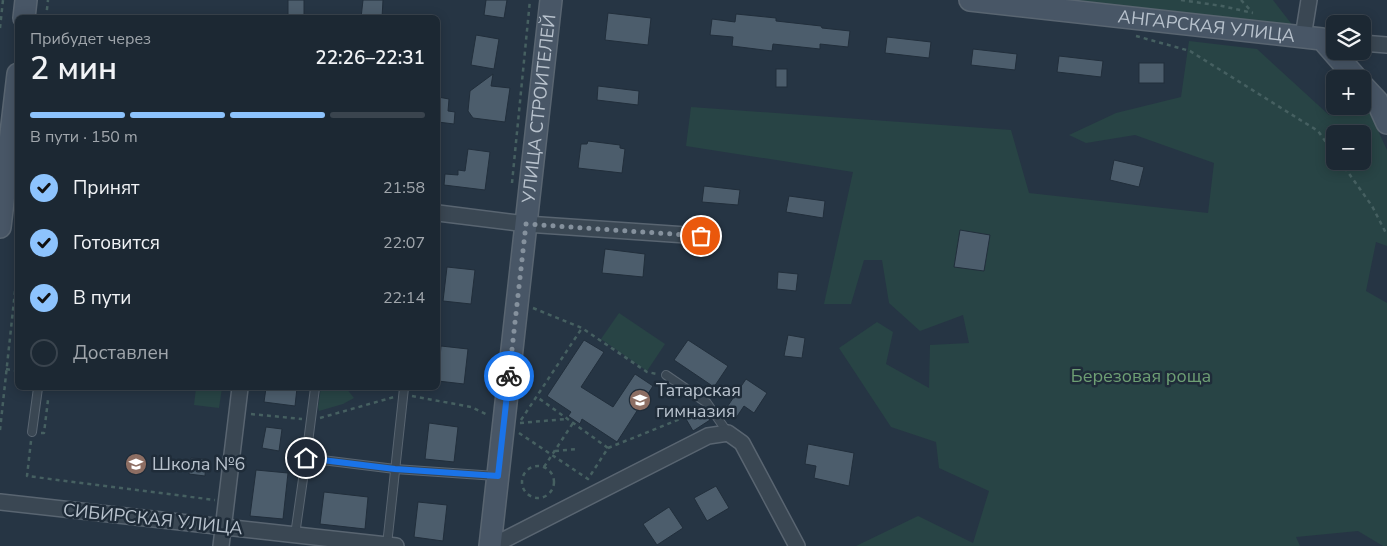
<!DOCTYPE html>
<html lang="ru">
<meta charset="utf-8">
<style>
:root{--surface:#1c2833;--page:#29343f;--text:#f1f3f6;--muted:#a0a6ac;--line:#3a444e;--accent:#8dc3fd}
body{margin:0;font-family:"Nunito Sans",sans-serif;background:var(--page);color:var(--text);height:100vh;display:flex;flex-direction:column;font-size:19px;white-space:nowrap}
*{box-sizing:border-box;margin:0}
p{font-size:16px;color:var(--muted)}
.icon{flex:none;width:28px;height:28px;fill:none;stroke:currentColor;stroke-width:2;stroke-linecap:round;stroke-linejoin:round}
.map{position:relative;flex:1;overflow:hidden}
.details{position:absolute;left:15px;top:15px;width:425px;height:375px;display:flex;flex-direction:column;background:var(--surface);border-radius:8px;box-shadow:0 2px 12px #0003,0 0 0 1px var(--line)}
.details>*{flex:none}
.tools{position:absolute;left:1326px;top:15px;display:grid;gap:10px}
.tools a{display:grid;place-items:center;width:45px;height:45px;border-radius:8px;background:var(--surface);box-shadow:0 2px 12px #0003,0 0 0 1px var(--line);font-size:25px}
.pin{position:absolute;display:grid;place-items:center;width:42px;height:42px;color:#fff;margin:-21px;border:2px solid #fff;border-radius:50%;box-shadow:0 1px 5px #0007}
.courier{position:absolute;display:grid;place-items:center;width:50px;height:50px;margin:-25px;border:4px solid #1a73e8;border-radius:50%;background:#fff;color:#222;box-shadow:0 1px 6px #0007}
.headline em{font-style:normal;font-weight:600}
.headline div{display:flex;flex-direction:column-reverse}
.headline{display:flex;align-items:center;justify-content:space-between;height:85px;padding:0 15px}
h1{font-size:32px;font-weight:600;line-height:38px}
.bar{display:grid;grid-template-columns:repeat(4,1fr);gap:8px 5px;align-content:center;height:60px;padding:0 15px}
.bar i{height:6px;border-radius:4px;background:var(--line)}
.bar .on{background:var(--accent)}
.bar p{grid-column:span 4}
ol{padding:0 15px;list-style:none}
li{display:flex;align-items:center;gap:15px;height:55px}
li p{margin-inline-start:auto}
li .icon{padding:5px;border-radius:50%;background:var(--accent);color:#111;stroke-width:4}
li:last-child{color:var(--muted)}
li i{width:28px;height:28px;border:2px solid var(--line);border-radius:50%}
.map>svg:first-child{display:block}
.green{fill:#284445;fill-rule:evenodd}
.building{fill:#4c5d6c;stroke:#212e3b}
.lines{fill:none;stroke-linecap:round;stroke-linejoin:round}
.lane-casing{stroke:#596571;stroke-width:10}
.street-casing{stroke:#596571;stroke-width:18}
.secondary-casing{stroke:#596571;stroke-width:24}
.path{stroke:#466061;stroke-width:2.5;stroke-dasharray:4 4;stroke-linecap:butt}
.lane{stroke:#3a4753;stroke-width:8}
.street{stroke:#3a4753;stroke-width:15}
.secondary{stroke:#485666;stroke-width:21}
.done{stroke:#85919d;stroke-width:5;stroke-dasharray:0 9}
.route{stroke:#1a73e8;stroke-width:6}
.labels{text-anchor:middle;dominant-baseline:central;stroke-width:5;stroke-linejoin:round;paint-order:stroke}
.street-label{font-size:18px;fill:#b8c2cd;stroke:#1f2c39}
.park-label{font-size:18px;fill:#6e9f74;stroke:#1f2c39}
.poi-label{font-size:18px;fill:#b8c2cd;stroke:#1f2c39;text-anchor:start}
</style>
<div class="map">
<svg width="1387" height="546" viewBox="0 0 1387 546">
<rect width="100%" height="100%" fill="#263544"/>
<!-- green -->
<g class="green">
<polygon points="1051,0 1273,0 1293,26"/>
<path d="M1189,41L1257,49L1329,115L1342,106H1362L1363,104L1369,111L1387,150V246L1376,242L1366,291L1387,303V546H1383L1358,531L1296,537L1300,546H856L918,516L973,543L989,491L939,468L936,442L891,427L839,348L877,322L893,332L886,364L929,388L930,345L969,343L963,315L920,331L889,303L882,260H864L851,304H824L853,172L686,146L691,107L1011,130L1029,193L1208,213L1214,163L1135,135L1086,143L1069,135L1116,113L1181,97ZM1335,134H1362V161H1335Z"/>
<polygon points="619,313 665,344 647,371 601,339"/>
<polygon points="196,388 222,388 219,408 194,405"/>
<polygon points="321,388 346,388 354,398 343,404 319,411 318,407"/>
</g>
<!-- building -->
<g class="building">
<rect x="288" y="0" width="16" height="18"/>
<polygon points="363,0 383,0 382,18 361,18"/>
<polygon points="486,0 507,0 504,18 484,15"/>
<polygon points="608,13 651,18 648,45 605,40"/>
<polygon points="736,14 776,18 776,21 821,26 822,28 850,31 848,47 820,44 820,49 773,44 772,51 732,46 733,37 710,35 712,19 735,22"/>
<polygon points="476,35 499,39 494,69 471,65"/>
<polygon points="887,37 931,42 929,58 885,53"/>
<polygon points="973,49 1017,54 1015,70 971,65"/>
<polygon points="1059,56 1103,61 1101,77 1057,72"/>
<rect x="1139" y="63" width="25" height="20"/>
<rect x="776" y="69" width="11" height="18"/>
<polygon points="493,74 491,86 510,88 505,122 473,118 468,111 470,91"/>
<polygon points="598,86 639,91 638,105 597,100"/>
<polygon points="438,97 449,99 448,111 455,112 454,124 438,122"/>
<polygon points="588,141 620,145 620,148 625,149 622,173 578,168 581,144 587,144"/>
<polygon points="468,149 490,152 485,190 444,185 445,174 458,175 458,170 465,171"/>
<polygon points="1114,160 1144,167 1139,187 1110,180"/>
<polygon points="704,186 740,190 738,205 702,202"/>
<polygon points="789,196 825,201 823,218 786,212"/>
<polygon points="960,230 990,235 984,271 954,267"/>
<polygon points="605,249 645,254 643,277 602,273"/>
<polygon points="447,267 475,270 471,304 443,301"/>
<polygon points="778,272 798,274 796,291 777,289"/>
<polygon points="788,335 805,338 802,358 784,356"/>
<polygon points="584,340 604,352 581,387 613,407 635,374 653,386 617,442 582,419 580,424 568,416 571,412 547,396"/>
<polygon points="688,340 728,366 714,387 674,360"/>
<polygon points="441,346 468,349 464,384 438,381"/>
<polygon points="746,379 767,393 754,413 744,406 736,418 725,410"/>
<polygon points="266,388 297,388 295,406 264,402"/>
<polygon points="703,409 710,420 693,431 686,419"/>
<polygon points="429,423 458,427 454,462 425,459"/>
<polygon points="266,427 282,429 279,451 262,448"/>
<polygon points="808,444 854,453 849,486 814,478 816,466 805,464"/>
<polygon points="191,458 206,459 205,476 189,474"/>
<polygon points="256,470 288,473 283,519 250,516"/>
<polygon points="716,486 729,508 707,521 694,498"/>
<polygon points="324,492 368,497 365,529 320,524"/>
<polygon points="418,502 447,505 443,541 414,537"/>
<polygon points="669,507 683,528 657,545 643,524"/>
</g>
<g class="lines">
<!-- lane casing -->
<g class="lane-casing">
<g id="lane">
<polyline points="666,375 707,403 728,433"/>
<polyline points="32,432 38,388"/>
<polyline points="306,458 395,469 496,476"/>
<polyline points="295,535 306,458 315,388"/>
<polyline points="387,545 404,388"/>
</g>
</g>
<!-- street casing -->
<g class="street-casing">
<g id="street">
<polyline points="1303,37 1309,0"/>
<polyline points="1362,43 1387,45"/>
<polyline points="438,213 526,224 701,236"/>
<polyline points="0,502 396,546"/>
<polyline points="221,546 240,388"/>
<polyline points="492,546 708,436 728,433 742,443 797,546"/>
</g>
</g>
<!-- secondary casing -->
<g class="secondary-casing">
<g id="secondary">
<path id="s1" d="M970,0L1322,39L1357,79"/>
<polyline points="24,18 26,0"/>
<polyline points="1362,85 1377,101 1387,123"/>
<polyline points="0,227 18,74"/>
<path id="s2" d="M490,546L551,0"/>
</g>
</g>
<!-- path -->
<g class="path">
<polyline points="1181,0 1222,6 1253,13"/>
<polyline points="1241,0 1252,12"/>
<polyline points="46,18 48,0"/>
<polyline points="0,28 3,0"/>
<polyline points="1136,36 1190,51 1318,131 1335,155"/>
<polyline points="1340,161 1372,206 1387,235"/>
<polyline points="512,183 530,0"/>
<polyline points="533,308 582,328 647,372 657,374"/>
<polyline points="6,369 18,371"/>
<polyline points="412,396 471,407 488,415"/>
<polyline points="251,414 302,419"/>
<polyline points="320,418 394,397"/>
<polyline points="521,420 582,328"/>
<polyline points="520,423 566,419"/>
<polyline points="0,430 18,264"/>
<polyline points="41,433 44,433 48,400"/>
<polyline points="519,433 588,479 608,448 537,397"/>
<polyline points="31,441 27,476 215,500"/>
<polyline points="608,448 685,417 698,408"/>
<polyline points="555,451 577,449"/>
<circle cx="538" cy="482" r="16"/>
<polyline points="544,467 573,423"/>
</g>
<!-- lane -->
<use href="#lane" class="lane"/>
<!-- street -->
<use href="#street" class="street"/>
<!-- secondary -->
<use href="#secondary" class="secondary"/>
</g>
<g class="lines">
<!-- done -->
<polyline class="done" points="509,376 526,224 701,236"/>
<!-- route -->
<polyline class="route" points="306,458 395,469 498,476 509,376"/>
</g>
<!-- icons -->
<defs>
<g id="school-disc" transform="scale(1.125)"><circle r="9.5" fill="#8d6e63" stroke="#1f2c39"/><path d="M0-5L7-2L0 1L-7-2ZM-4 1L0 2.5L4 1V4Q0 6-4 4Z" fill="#fff"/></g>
</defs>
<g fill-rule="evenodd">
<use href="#school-disc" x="640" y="400"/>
<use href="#school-disc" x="136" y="464"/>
</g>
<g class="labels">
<!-- street labels -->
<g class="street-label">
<text stroke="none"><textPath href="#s1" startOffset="238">АНГАРСКАЯ УЛИЦА</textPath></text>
<text stroke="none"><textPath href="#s2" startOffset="440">УЛИЦА СТРОИТЕЛЕЙ</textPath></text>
<text transform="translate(153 519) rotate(6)">СИБИРСКАЯ УЛИЦА</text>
</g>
<!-- park labels -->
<g class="park-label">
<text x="1141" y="376">Березовая роща</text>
</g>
<!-- poi labels -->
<g class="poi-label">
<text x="656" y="390">Татарская<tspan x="656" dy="21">гимназия</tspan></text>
<text x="152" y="464">Школа №6</text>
</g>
</g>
</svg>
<div class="tools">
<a><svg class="icon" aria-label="layers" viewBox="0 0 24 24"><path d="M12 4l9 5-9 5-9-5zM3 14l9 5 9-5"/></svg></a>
<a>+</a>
<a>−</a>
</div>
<div class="pin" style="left:701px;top:236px;background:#ea580c"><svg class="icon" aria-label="bag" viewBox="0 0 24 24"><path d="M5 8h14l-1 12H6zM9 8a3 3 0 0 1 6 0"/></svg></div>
<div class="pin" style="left:306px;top:458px;background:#1f2937"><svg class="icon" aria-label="home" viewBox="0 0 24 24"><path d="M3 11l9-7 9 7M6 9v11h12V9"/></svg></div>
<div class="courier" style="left:509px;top:376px"><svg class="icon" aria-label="bike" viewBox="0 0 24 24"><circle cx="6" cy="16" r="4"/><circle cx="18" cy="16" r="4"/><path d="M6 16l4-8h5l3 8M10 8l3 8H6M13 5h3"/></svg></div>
<section class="details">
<div class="headline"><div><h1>2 мин</h1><p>Прибудет через</p></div><em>22:26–22:31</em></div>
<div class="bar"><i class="on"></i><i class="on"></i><i class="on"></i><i></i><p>В пути · 150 m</p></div>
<ol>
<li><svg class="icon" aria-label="check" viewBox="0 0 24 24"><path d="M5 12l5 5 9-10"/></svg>Принят<p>21:58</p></li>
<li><svg class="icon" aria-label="check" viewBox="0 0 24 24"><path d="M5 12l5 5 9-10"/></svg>Готовится<p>22:07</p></li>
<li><svg class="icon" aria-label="check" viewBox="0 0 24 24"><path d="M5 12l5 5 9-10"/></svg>В пути<p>22:14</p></li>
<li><i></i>Доставлен</li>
</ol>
</section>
</div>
